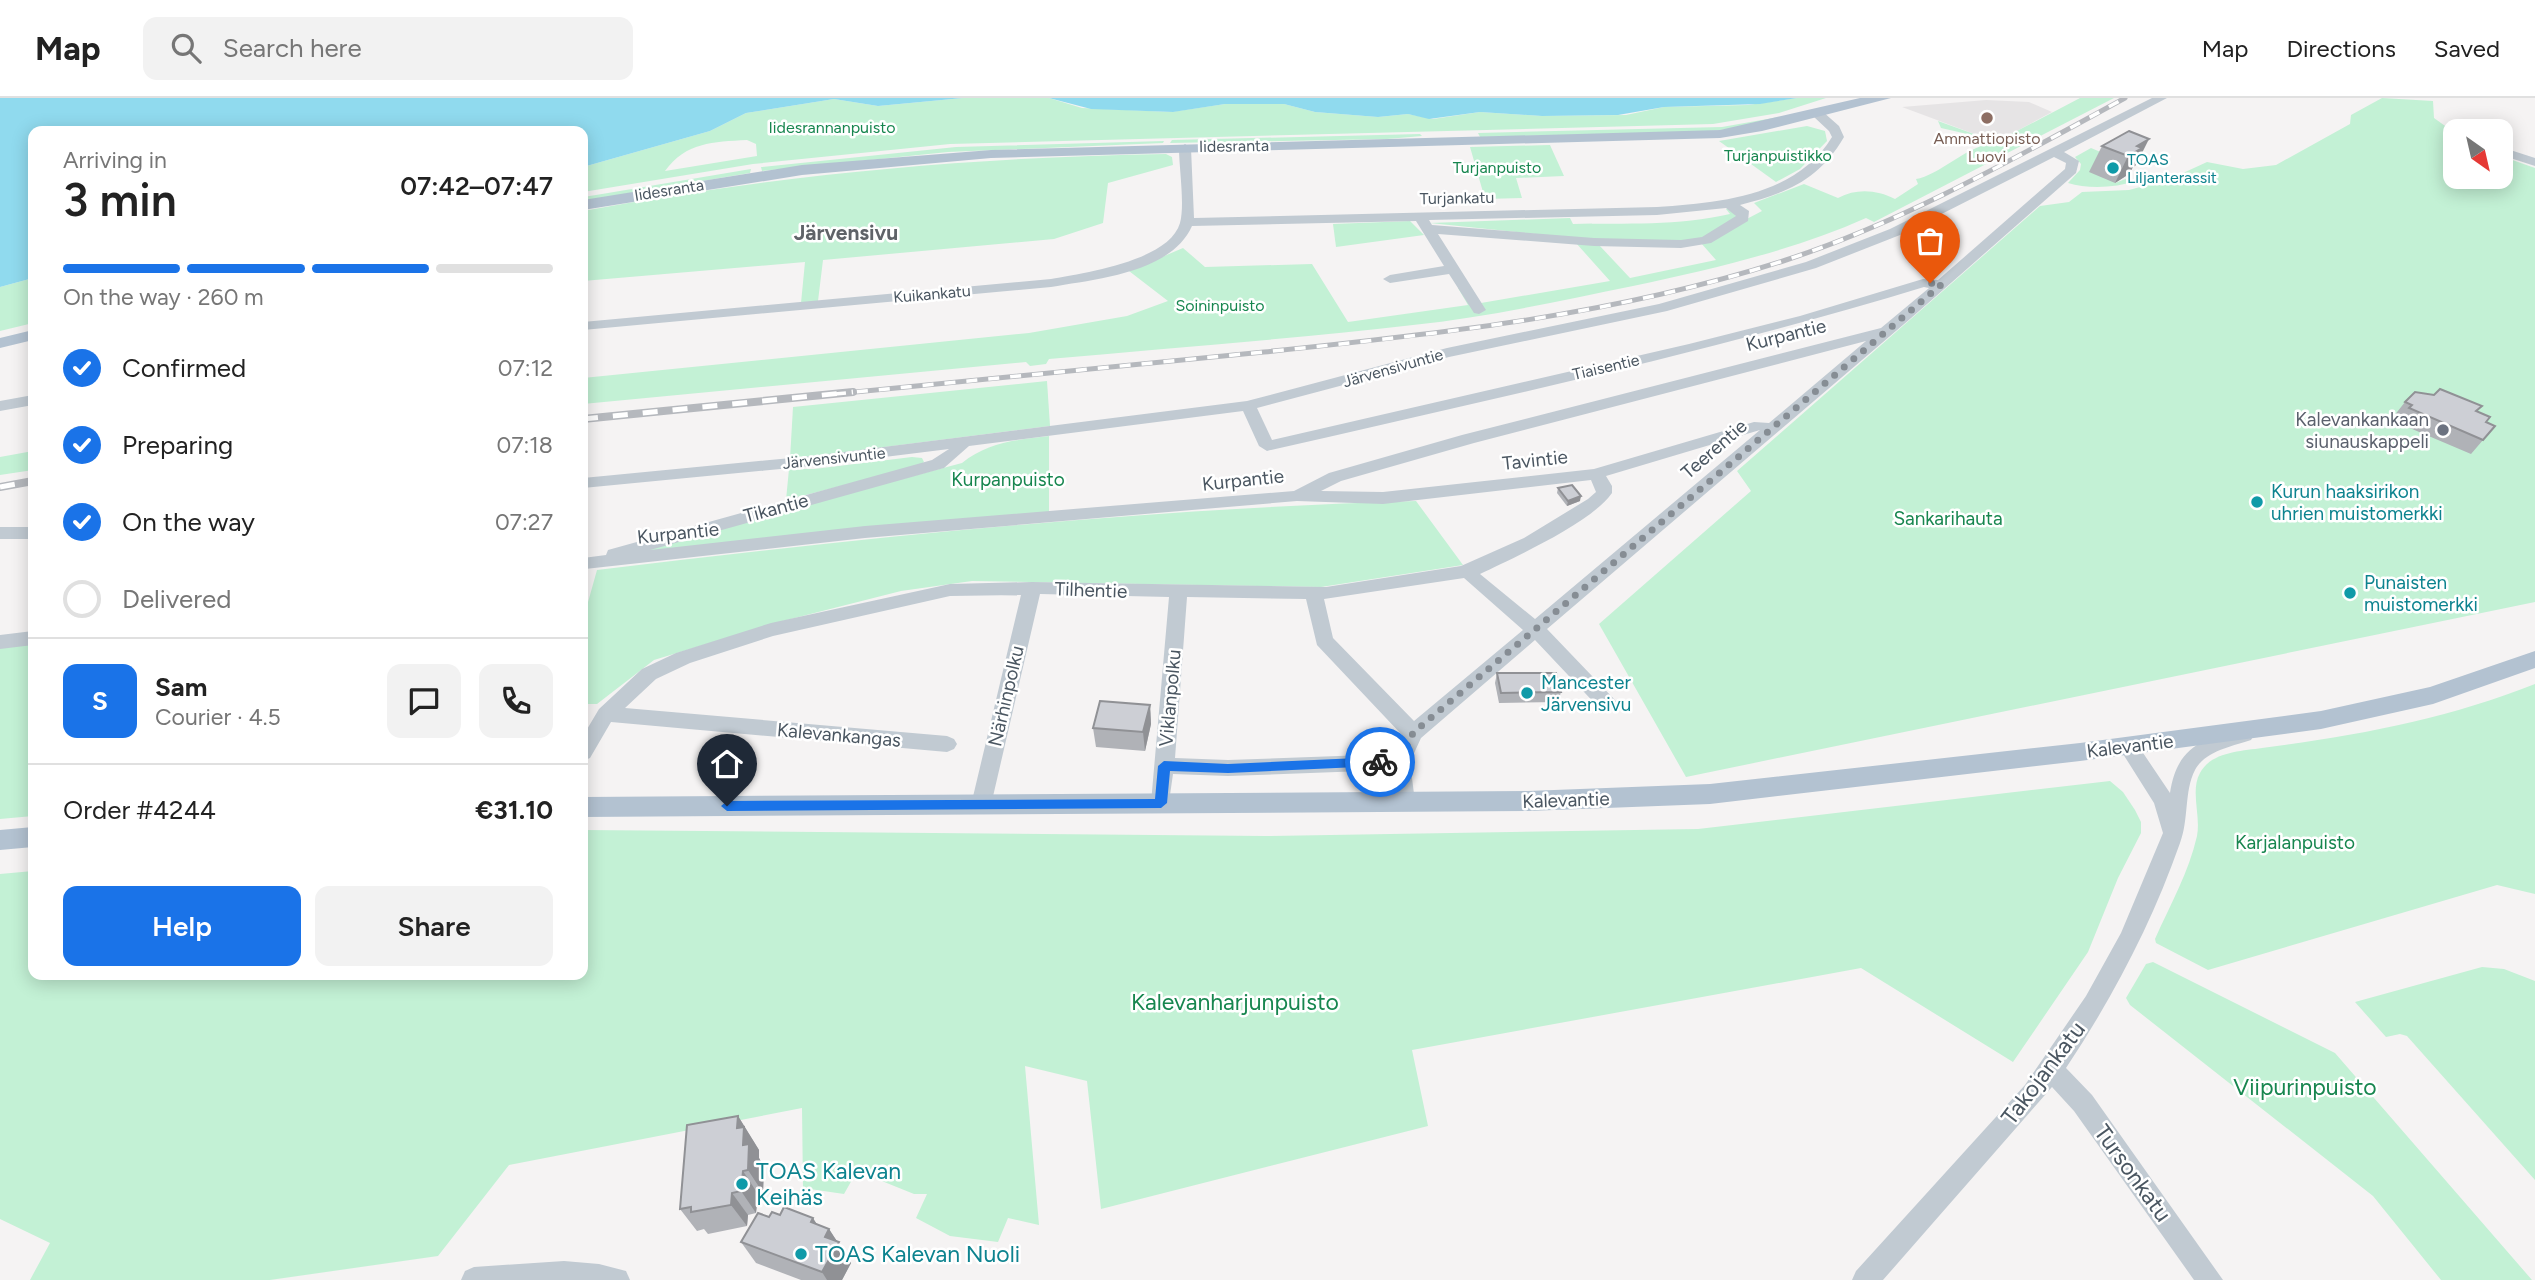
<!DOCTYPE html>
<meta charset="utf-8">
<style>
:root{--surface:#fff;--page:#f2f2f2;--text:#222;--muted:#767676;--line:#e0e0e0;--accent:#1a73e8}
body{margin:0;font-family:Figtree,sans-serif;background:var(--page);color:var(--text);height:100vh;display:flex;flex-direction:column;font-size:26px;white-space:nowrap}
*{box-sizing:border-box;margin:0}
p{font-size:23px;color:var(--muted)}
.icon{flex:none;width:38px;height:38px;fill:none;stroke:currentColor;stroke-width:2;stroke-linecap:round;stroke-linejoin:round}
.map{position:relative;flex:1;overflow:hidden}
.drawer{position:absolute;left:28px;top:28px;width:560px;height:854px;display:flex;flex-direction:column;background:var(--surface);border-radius:14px;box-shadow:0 4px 18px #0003}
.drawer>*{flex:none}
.needle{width:46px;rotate:146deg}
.buttons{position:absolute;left:2443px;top:21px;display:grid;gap:14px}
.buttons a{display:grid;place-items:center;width:70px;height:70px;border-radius:14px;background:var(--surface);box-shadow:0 4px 18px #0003;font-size:35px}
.pin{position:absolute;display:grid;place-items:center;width:60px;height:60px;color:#fff;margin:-72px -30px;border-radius:50% 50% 50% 0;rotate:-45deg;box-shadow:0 0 7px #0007}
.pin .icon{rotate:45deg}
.courier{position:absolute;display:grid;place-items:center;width:70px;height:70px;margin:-35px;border:5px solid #1a73e8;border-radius:50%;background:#fff;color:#222;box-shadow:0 2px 9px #0007}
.head em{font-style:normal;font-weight:600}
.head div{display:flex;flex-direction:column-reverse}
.head{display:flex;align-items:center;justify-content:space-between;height:119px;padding:0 35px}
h1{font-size:46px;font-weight:600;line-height:52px}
.bar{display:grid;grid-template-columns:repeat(4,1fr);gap:10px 7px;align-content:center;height:84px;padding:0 35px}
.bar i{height:9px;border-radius:5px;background:var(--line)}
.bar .active{background:var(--accent)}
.bar p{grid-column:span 4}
.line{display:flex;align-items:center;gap:18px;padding:0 35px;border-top:2px solid var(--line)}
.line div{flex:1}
.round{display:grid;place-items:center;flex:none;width:74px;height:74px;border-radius:14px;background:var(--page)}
ol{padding:0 35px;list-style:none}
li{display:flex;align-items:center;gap:21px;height:77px}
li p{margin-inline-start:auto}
li .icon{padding:7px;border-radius:50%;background:var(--accent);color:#fff;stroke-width:4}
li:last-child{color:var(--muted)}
li i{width:38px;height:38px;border:4px solid var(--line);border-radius:50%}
.action{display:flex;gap:14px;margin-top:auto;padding:14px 35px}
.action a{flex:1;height:80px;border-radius:14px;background:var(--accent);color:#fff;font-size:28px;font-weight:600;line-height:80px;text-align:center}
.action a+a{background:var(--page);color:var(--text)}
header{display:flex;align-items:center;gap:42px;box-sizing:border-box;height:98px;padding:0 35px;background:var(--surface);border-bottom:2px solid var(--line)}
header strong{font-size:33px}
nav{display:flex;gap:38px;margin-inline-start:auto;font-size:24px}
.search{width:490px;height:63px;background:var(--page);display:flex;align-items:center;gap:18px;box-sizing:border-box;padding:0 24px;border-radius:14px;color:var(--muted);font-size:26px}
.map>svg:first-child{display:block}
.education{fill:#e6e4e5}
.green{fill:#c3f1d5;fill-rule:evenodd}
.water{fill:#90daee}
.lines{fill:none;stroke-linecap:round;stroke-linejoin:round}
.minor{fill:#c1cad2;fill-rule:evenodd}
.major{fill:#b3c2d1;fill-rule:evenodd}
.rail-far1-casing{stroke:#b5b8bd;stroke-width:5}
.rail-casing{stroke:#b5b8bd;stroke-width:8}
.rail-far1{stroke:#fff;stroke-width:3.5;stroke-dasharray:11;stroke-linecap:butt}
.rail{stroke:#fff;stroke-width:5;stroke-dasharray:15;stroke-linecap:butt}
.wall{fill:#b0b2b7}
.shaded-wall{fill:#909195}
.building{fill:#cdcfd5;stroke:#909195;stroke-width:2}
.route{fill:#1a73e8}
.done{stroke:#868d94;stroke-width:7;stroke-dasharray:0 12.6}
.education-dot{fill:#8d6e63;stroke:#fff;stroke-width:2.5}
.culture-dot{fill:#0f9aa8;stroke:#fff;stroke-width:2.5}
.worship-dot{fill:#6b7280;stroke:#fff;stroke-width:2.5}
.labels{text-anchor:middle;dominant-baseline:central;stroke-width:5;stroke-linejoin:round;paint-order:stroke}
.far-park-label{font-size:16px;fill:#17864f;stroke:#fff}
.far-education-label{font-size:16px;fill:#785e54;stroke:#fff}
.far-street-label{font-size:16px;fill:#4a5661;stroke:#fff}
.far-culture-label{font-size:16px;fill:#0d838f;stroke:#fff;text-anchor:start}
.street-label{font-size:19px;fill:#4a5661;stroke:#fff}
.worship-label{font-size:19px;fill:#5b616d;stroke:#fff;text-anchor:end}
.park-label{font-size:19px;fill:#17864f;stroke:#fff}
.culture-label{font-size:19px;fill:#0d838f;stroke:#fff;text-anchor:start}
.far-district-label{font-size:21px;font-weight:bold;fill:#5f6368;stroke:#fff}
.near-park-label{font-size:23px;fill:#17864f;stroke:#fff}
.near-street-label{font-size:23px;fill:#4a5661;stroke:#fff}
.near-culture-label{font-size:23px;fill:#0d838f;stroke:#fff;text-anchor:start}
</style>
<header>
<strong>Map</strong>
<div class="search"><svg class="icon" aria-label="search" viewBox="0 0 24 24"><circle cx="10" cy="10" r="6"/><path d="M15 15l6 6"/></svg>Search here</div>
<nav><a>Map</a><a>Directions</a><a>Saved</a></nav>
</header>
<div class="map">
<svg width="2535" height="1182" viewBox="0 0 2535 1182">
<rect width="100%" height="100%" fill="#f5f3f3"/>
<!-- education -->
<polygon class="education" points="1986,2 2029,4 2052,14 1996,44 1902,9"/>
<!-- green -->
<g class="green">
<path d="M963,0H1049L1082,10L1171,14L1225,6H1284L1315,14L1378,19L1408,16L1433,21L1480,14L1542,18L1626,17L1664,9L1748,7L1797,0H1826L1779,15L1713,26L950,46L753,66L583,94V69L710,33L746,15L834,1L878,8ZM747,42L756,46L757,58L665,73C686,44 713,44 747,42Z"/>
<path d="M2080,0H2114L1874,124L1866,120C1792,153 1712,171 1633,188C1560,203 1487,219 1413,227C1292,241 1170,250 1049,261L1046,266L1030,268L1026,264L583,306V280L1029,235L1127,218L1168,203L1129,173L1183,150L1205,169L1312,166L1348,224L1468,207L1458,190L1469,188L1481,205L1610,183L1576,145L1599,147L1630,180L1716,162L1701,145L1762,113L1754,105L1804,86L1838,100C1857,90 1877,92 1895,101L1918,86L1916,81C1938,78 1971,45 1990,47L1976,38L1941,30L1938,23L1996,44Z"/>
<polygon points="2382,0 2433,3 2434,20 2455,35 2455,79 2501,79 2501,58 2535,70 2535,504 1686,679 1599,526 1751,393 1737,373 2040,108 2069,104 2082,94 2129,92 2170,81 2207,64 2243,71 2276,67 2350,26 2351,17"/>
<polygon points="1785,18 1732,31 1698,34 1480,39 1478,35 1722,29"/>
<polygon points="1807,28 1825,33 1827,43 1800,71 1776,84 1719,43"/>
<polygon points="1420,36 1422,38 1387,41 1170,45 1172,42"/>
<polygon points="1164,43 1163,45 948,54 762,73 761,69 956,49"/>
<polygon points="1550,47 1564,78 1516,80 1522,100 1485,101 1470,49"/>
<path d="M2091,50L2115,60V85L2128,80L2135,83C2116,90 2087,91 2068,85L2080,72L2081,66L2075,59Z"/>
<path d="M1166,56L1172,59L1173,67L1108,85L1103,125L1054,141L823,162L818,203L801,205L805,164L583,183V113C776,77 969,59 1166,56Z"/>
<polygon points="751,71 750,75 583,103 583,99 596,97"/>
<path d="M1730,110L1737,119L1718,134L1692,143L1593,142L1430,125L1570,120L1573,126C1625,125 1679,128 1730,116L1726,111Z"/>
<polygon points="1410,123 1424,137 1336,149 1333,126"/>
<polygon points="33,180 33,225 0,233 0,189"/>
<polygon points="1047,283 1050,328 790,361 793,309"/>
<path d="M1049,338V414L647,454L649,448L962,365C988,344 1016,342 1049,338Z"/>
<polygon points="33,353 33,372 0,377 0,359"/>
<polygon points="912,359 922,360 924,364 919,368 786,402 789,371 814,371"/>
<path d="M1416,403L1463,467L1321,489L972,483L901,493L779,524L654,562L597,606H583V522L597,472C869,439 1142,411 1416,403Z"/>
<polygon points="33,546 33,718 0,721 0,550"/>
<path d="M2535,586V796L2497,787L2208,872L2156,845L2155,841C2170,807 2189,774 2197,738C2201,717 2190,693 2200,675C2211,654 2241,653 2262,650C2355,638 2447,621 2535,586Z"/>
<polygon points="2110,683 2123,694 2135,712 2141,724 2141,735 2118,780 2088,854 2013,964 1861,870 1412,952 1428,1028 1101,1111 1087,983 1025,968 1039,1127 1008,1120 998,1144 950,1138 916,1120 927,1096 914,1096 857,1073 844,1096 803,1090 802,1010 509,1067 438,1158 270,1182 30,1182 50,1145 0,1121 0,776 33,773 33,877 583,877 583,732 1265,738 1698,731"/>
<polygon points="2153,864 2335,955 2532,1182 2441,1182 2373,1098 2130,907 2126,900 2146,866"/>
<polygon points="2482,869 2504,871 2535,883 2535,1082 2407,938 2400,936 2386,939 2355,904"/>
</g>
<!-- water -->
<g class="water">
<polygon points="0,0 963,0 878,8 834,1 746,15 710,33 583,69 583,33 33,33 33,180 0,189"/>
<polygon points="1049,0 1797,0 1760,6 1664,9 1618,17 1542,18 1480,14 1429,21 1408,16 1378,19 1315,14 1284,6 1225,6 1173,14 1091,11"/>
</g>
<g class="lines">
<!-- minor -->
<g class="minor">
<path d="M2152,0H2167L2064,54L2079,63L2076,75L1910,221L1547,531L1615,602L1618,607L1615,612H1601L1535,542L1421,640L1410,664L1415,704L1412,710L1405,712L1398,710L1391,672L1228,678L1173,676L1168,711L1161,713L1154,711L1151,705L1169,499L1040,496L991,707L988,713L981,715L974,713L971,707L1021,497L950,498L773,538L690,565L656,581L625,610L947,638L954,641L957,646L954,651L947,654L611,624L590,660L583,663V638L599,611L642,571L676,555L771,525L950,486L1032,484L1326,489L1461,468L1524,440L1588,401L1596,394L1591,382L1383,406L1297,403L865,440L585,471L583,460L606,457L608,452L932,362L949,351L812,368L583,390V380L812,358L1247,303L1447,250L1659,206L1806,164L1890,131ZM2054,59L2066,65L2065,71L1938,182L1923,181L1800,218L1689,246L1272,342L1257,310L1449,259L1667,213L1816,170L1900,137ZM1924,189L1929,190L1881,230L1462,337L1329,375L1294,393L865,428L650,452L944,370L969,348L1243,313L1259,348L1267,353C1487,302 1708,255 1924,189ZM1866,243L1769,325L1754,324L1594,371L1383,394L1321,393L1341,383L1474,345ZM1760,332L1535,521L1480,476C1515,459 1591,425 1612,395V388L1606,378ZM1464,480L1523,532L1414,623L1333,540L1324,501ZM1187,499L1306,501L1317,547L1402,637L1393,656L1228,662L1175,660Z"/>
<path d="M1814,13H1822L1839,28L1844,39C1819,82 1787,95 1740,107L1749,113L1748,123L1711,145L1681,150L1594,148L1438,136L1486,212L1479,216L1474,215L1449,176L1390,185L1383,181L1390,177L1444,168L1416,123L1192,128C1171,175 1096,181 1051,189L583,232V224L1051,181C1084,175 1169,163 1180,125C1185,107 1179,70 1179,50L1185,46L1191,50L1194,120L1657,109C1720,105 1796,98 1832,39L1829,33L1814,19ZM1726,110L1736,118L1702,139L1681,142L1594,140L1432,127L1429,122L1657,117Z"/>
<polygon points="2501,49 2535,60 2535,68 2501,57"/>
<polygon points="33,297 33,307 0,313 0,303"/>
<rect x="0" y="429" width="33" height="12"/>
<polygon points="33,533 33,547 0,551 0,537"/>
<path d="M2244,629L2251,632L2254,637L2251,642C2233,648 2205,653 2195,672C2184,693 2189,722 2180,745C2152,825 2113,899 2066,970L2092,997L2223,1182H2194L2074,1013L2052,989L1883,1182H1852L1856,1173L2025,987L2086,898L2121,835L2163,735L2154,705L2118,648L2121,643H2135L2170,695C2177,648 2203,641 2244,629Z"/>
<polygon points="564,1163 599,1166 626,1173 630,1182 461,1182 465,1173 474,1169"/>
</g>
<!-- major -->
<g class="major">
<polygon points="1860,0 1891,0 1762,33 1720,40 991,60 802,77 583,112 583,102 802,67 991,52 1720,32"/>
<polygon points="33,232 33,242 0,250 0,240"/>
<polygon points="2535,553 2535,570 2433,606 2321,631 2080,663 1710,706 1528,713 583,719 583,699 1528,693 1710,686 2080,645 2321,613 2430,589"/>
<polygon points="33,729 33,749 0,752 0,732"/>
</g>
<!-- rail-far1 casing -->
<g class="rail-far1-casing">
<path id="rail-far1" d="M835,296C978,282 1121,268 1264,254C1439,236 1617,217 1786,162C1905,123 2015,60 2125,0"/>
</g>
<!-- rail casing -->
<g class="rail-casing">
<g id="rail">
<polyline points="583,321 853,294"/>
<polyline points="0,389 33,383"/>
</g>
</g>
<!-- rail-far1 -->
<use href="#rail-far1" class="rail-far1"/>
<!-- rail -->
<use href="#rail" class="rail"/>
</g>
<!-- wall -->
<g class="wall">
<polygon points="2129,33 2136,67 2133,69 2129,76 2115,85 2089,74 2102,48"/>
<polygon points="2405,304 2477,314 2486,324 2495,328 2471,356 2398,325 2401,321 2394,318"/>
<polygon points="1558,390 1580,403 1567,408 1557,395"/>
<polygon points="1497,575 1561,594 1558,604 1499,605 1495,585"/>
<polygon points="1150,607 1151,626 1145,653 1096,649 1093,630"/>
<polygon points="738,1018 759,1052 759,1060 764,1069 763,1095 758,1096 756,1115 748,1117 747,1128 708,1136 704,1131 697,1133 680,1111"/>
<polygon points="780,1117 829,1131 851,1165 842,1182 801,1182 756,1165 741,1144 769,1119"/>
</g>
<!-- shaded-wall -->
<g class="shaded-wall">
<polygon points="2149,41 2136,67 2133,69 2129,76 2115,85 2128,58 2137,48"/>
<polygon points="1581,398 1580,403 1567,408 1568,403"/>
<polygon points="1150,607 1151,626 1145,653 1143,634"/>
<polygon points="738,1018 759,1052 759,1060 764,1069 763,1095 748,1072 737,1030"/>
<polygon points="743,1073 758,1096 756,1115 741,1093"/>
<polygon points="732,1095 748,1117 747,1128 731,1107"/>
<polygon points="813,1120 825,1139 829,1131 851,1165 842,1182 827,1182 822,1174 811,1124"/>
</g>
<!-- building -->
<g class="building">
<polygon points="2129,33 2149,41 2137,48 2142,50 2128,58 2102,48"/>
<polygon points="2440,291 2482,308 2476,313 2490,319 2486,324 2495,328 2483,342 2409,310 2412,307 2405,304 2415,294 2434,297"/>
<polygon points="1572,387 1581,398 1568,403 1558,390"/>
<polygon points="1497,575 1556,575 1561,594 1501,595"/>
<polygon points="1100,603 1150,607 1143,634 1093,630"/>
<polygon points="738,1018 737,1030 744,1029 743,1047 749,1046 748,1072 743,1073 741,1093 732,1095 731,1107 691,1114 691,1109 680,1111 687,1027"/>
<polygon points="784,1109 813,1120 811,1124 829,1131 825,1139 839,1144 822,1174 741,1144 758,1115 769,1119 772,1114 780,1117"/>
</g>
<!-- route -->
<polygon class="route" points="1380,659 1386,664 1380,668 1228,675 1170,673 1167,705 1161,710 727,713 721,708 727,703 1155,701 1158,668 1164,663 1228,666"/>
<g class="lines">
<!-- done -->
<polyline class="done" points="1380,664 1400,664 1413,635 1942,186 1930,185"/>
</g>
<!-- markers -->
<circle class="education-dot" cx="1987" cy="20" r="7"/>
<g class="culture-dot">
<circle cx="2113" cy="70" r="7"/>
<circle cx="2257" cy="404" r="7"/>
<circle cx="2350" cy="495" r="7"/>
<circle cx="1527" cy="595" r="7"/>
<circle cx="742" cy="1086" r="7"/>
<circle cx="801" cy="1156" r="7"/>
</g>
<circle class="worship-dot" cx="2443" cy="332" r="7"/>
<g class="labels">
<!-- far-park labels -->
<g class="far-park-label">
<text x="832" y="29">Iidesrannanpuisto</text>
<text x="1778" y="57">Turjanpuistikko</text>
<text x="1497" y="69">Turjanpuisto</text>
<text x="1220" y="207">Soininpuisto</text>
</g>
<!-- far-education labels -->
<g class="far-education-label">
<text x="1987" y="40">Ammattiopisto<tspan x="1987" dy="18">Luovi</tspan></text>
</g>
<!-- far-street labels -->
<g class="far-street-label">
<text transform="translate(1234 48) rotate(-1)">Iidesranta</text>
<text transform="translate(669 92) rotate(-9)">Iidesranta</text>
<text transform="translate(1457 100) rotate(-1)">Turjankatu</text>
<text transform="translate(932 196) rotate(-5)">Kuikankatu</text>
<text transform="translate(1606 269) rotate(-13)">Tiaisentie</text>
<text transform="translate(1393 270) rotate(-16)">Järvensivuntie</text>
<text transform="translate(834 360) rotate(-6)">Järvensivuntie</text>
</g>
<!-- far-culture labels -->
<g class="far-culture-label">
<text x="2127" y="61">TOAS<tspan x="2127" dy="18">Liljanterassit</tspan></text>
</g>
<!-- street labels -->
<g class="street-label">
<text transform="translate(1786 237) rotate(-14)">Kurpantie</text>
<text transform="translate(1714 351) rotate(-41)">Teerentie</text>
<text transform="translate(1535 362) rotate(-6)">Tavintie</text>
<text transform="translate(1243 382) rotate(-6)">Kurpantie</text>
<text transform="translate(776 410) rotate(-15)">Tikantie</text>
<text transform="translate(678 435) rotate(-6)">Kurpantie</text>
<text transform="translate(1091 492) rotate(2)">Tilhentie</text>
<text transform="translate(1006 598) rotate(-77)">Närhinpolku</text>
<text transform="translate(1170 600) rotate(-85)">Viklanpolku</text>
<text transform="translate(839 637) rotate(5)">Kalevankangas</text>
<text transform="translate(2130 648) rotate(-7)">Kalevantie</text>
<text transform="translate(1566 702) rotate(-2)">Kalevantie</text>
</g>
<!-- worship labels -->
<g class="worship-label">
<text x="2429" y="321">Kalevankankaan<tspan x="2429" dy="22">siunauskappeli</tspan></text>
</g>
<!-- park labels -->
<g class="park-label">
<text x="1008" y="381">Kurpanpuisto</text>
<text x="1948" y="420">Sankarihauta</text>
<text x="2295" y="744">Karjalanpuisto</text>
</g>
<!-- culture labels -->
<g class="culture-label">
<text x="2271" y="393">Kurun haaksirikon<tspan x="2271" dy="22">uhrien muistomerkki</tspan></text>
<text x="2364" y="484">Punaisten<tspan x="2364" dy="22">muistomerkki</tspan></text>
<text x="1541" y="584">Mancester<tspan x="1541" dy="22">Järvensivu</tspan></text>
</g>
<!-- far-district labels -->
<g class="far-district-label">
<text x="846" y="134">Järvensivu</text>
</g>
<!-- near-park labels -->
<g class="near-park-label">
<text x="1235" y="904">Kalevanharjunpuisto</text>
<text x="2305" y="989">Viipurinpuisto</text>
</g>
<!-- near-street labels -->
<g class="near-street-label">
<text transform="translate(2043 975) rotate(-53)">Takojankatu</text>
<text transform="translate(2133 1075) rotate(54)">Tursonkatu</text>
</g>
<!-- near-culture labels -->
<g class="near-culture-label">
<text x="756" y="1073">TOAS Kalevan<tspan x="756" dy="26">Keihäs</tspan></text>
<text x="815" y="1156">TOAS Kalevan Nuoli</text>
</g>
</g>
</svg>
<div class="buttons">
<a><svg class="needle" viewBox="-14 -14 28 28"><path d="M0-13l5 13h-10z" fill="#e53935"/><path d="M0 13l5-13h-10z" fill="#767676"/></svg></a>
</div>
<div class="pin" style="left:1930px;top:185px;background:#ea580c"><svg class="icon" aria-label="bag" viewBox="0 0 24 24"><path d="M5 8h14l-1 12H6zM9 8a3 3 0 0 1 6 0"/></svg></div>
<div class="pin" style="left:727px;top:708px;background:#1f2937"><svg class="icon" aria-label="home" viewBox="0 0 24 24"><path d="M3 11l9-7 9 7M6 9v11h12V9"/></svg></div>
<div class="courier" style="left:1380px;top:664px"><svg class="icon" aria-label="bike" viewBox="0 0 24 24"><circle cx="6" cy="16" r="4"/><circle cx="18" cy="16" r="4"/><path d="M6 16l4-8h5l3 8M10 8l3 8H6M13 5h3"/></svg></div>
<section class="drawer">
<div class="head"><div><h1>3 min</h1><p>Arriving in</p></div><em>07:42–07:47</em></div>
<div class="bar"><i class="active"></i><i class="active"></i><i class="active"></i><i></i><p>On the way · 260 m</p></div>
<ol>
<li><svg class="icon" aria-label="check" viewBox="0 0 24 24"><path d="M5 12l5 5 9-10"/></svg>Confirmed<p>07:12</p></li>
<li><svg class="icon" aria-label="check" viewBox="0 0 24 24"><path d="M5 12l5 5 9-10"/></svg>Preparing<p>07:18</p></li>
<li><svg class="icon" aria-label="check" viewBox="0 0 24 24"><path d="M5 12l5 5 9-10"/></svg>On the way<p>07:27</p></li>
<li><i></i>Delivered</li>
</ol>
<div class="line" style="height:126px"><b class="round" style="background:var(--accent);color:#fff">S</b><div><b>Sam</b><p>Courier · 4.5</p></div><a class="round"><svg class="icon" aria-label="chat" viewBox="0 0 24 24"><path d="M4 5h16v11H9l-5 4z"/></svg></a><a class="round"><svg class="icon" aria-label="phone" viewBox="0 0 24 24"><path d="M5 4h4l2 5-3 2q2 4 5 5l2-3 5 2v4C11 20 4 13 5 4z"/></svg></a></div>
<div class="line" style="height:91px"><div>Order #4244</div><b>€31.10</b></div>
<div class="action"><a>Help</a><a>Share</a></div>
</section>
</div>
